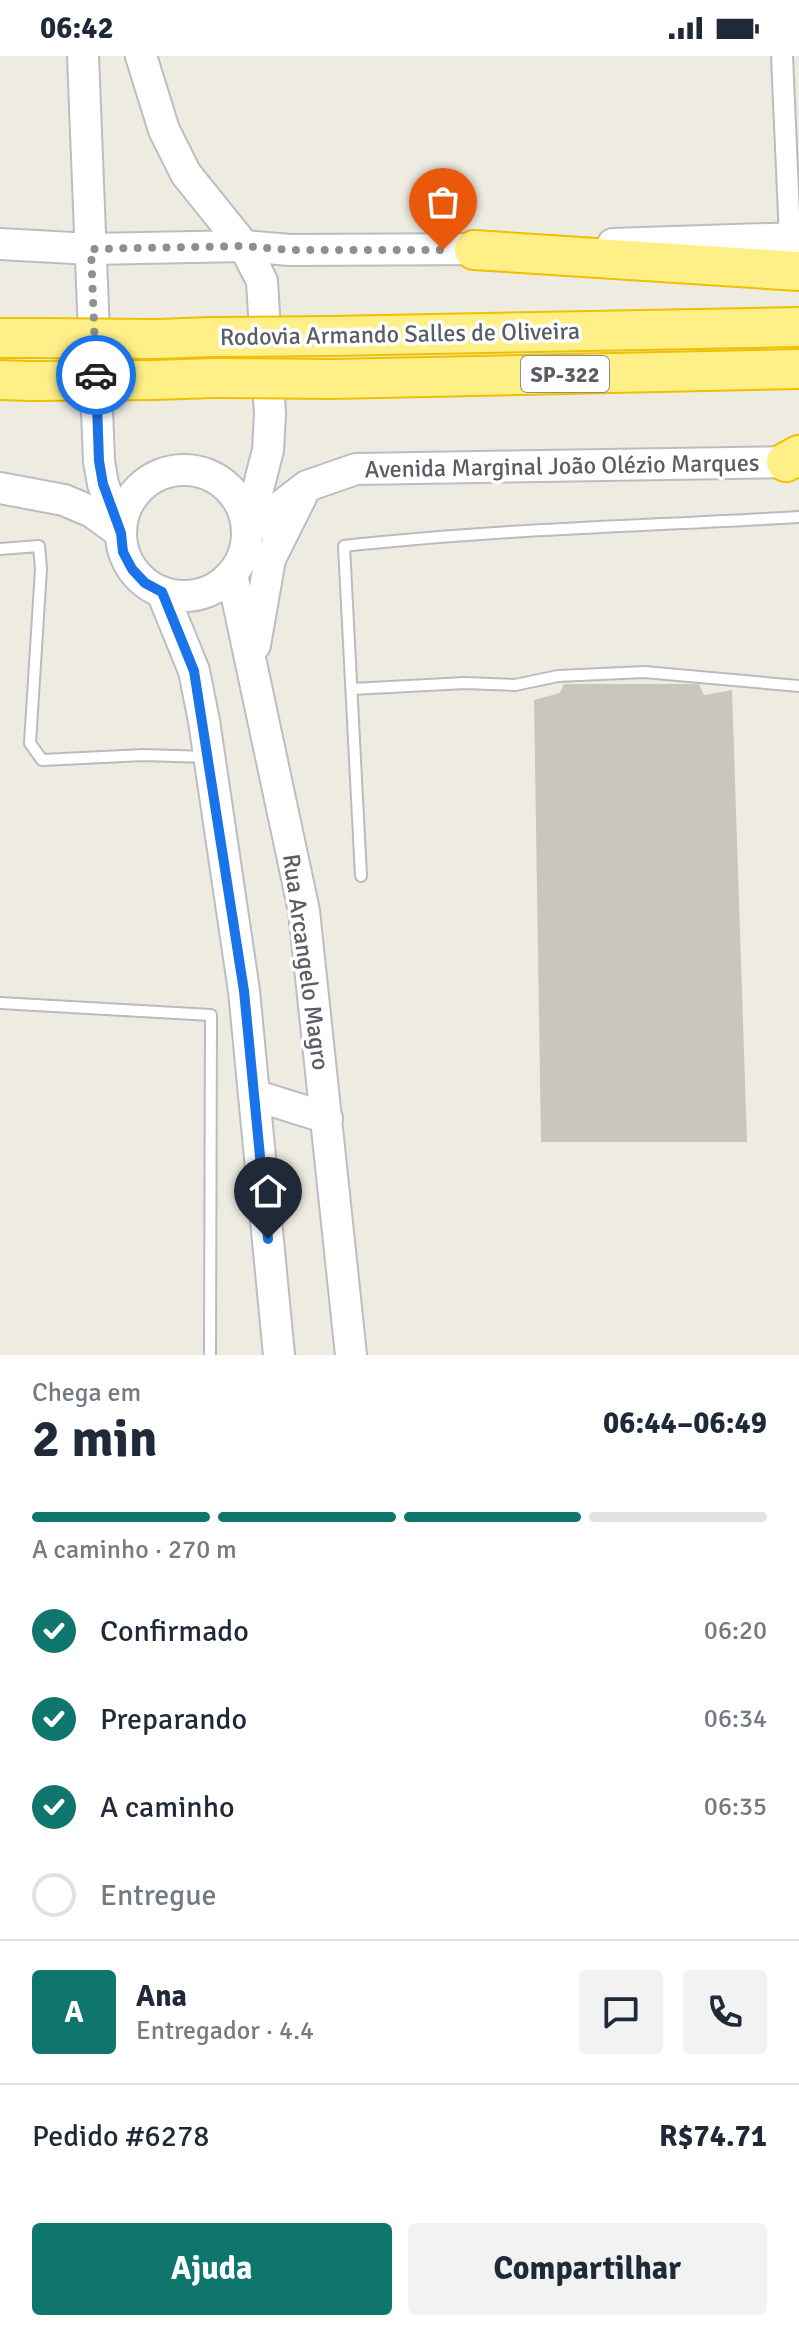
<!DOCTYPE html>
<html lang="pt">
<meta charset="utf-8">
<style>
:root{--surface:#fff;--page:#f2f2f3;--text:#1f2937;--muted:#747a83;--line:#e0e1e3;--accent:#0f766e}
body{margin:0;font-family:Signika,sans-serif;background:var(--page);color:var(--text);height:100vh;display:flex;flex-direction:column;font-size:30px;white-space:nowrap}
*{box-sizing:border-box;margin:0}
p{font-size:26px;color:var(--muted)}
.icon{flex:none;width:44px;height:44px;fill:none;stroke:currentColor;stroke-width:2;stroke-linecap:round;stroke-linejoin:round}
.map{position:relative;height:1299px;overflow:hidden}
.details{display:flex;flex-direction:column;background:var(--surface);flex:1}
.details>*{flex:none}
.pin{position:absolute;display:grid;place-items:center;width:68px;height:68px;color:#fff;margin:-82px -34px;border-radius:50% 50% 50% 0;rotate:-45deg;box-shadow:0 0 8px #0007}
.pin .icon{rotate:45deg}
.courier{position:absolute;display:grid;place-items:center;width:80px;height:80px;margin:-40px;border:6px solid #1a73e8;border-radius:50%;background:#fff;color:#222;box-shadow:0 2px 10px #0007}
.summary em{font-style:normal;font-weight:800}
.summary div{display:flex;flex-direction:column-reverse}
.summary{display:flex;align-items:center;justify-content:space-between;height:136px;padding:0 32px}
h1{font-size:52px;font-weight:800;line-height:60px}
.bar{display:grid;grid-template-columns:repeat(4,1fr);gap:12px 8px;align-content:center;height:96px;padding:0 32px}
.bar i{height:10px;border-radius:6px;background:var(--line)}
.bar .on{background:var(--accent)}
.bar p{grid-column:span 4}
.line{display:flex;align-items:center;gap:20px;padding:0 32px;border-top:2px solid var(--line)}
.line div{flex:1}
.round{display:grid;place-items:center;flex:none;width:84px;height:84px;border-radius:8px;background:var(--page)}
ol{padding:0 32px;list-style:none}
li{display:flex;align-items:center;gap:24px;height:88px}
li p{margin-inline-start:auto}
li .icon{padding:8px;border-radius:50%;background:var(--accent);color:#fff;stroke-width:4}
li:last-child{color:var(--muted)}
li i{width:44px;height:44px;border:4px solid var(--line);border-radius:50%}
.button{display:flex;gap:16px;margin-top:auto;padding:16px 32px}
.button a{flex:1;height:92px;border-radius:8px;background:var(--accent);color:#fff;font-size:32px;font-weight:800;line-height:92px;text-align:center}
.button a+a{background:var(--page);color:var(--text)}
.status{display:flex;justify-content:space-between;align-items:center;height:56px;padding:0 40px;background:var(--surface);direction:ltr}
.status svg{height:22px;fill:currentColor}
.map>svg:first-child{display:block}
.building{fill:#c9c6be}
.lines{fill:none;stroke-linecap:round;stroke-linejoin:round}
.lane-casing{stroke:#b9bbc1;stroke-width:14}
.street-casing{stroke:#b9bbc1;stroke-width:24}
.secondary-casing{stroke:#babdc4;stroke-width:34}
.highway-casing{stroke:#efc000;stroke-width:42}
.lane{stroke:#fff;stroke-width:10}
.street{stroke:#fff;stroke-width:20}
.secondary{stroke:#fff;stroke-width:30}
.highway{stroke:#ffef87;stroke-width:38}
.highway-bridge-casing{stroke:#efc000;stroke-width:42;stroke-linecap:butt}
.highway-bridge{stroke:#ffef87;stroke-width:38}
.done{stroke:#8e8f8f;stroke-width:8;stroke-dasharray:0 14.4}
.route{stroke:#1a73e8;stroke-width:10}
.labels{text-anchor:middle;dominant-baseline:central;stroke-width:7;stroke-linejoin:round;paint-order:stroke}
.shield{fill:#fff;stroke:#8c8e92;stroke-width:2}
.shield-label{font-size:22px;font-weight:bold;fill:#5a5d63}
.street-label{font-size:24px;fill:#5a5d63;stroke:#fff}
</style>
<div class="status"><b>06:42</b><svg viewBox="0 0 49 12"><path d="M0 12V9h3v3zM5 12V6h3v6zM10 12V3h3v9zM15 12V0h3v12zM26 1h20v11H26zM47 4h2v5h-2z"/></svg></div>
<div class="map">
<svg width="799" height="1299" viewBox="0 0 799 1299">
<rect width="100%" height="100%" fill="#eeece1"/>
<!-- building -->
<polygon class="building" points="564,628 699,628 704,639 732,634 747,1086 541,1086 534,644 560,637"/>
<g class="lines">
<!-- lane casing -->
<g class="lane-casing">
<g id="lane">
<polyline points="0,493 39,490 41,513 30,687 42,704 144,699 207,701"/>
<polyline points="352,633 465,627 515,629 558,620 644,616 799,630"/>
<path d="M361,820L344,490C495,473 648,470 799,461"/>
<polyline points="0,947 211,959 210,1299"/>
</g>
</g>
<!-- street casing -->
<g class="street-casing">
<polyline id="street" points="782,0 790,182"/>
</g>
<!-- secondary casing -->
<g class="secondary-casing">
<g id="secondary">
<polyline points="83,0 99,405 103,428 121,477"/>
<polyline points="141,0 164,74 186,118 244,190 262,225 270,358 268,394 247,476"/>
<polyline points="0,188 91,193 244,190 290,194 493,193"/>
<polyline points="613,188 799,182"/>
<circle cx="184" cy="477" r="63"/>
<polyline points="0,432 64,444 92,456 121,477"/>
<polyline points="247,476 307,430 356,413 799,406"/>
<polyline points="232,518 304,855 351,1299"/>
<polyline points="162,536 194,615 204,665 244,935 279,1299"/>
<polyline points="255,589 270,503 302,439"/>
<polyline points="254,1039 327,1062"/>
</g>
</g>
<!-- highway casing -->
<g class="highway-casing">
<g id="highway">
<polyline points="474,194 799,215"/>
<polyline points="332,280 799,271"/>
<polyline points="0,282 39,282"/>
<polyline points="157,283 212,281"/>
<polyline points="331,323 799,313"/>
<polyline points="0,324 30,325"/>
<polyline points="155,324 213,322"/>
<polyline points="786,406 799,399"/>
</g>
</g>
<!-- lane -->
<use href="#lane" class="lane"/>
<!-- street -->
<use href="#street" class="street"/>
<!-- secondary -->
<use href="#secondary" class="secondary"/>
<!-- highway -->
<use href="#highway" class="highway"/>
<!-- highway-bridge casing -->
<g class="highway-bridge-casing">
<g id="highway-bridge">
<polyline points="212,281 332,280"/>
<polyline points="39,282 157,283"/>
<polyline points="213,322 331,323"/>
<polyline points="30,325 155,324"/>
</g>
</g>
<!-- highway-bridge -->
<use href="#highway-bridge" class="highway-bridge"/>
</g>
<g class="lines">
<!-- done -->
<polyline class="done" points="96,319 91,193 244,190 290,194 443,194"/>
<!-- route -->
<polyline class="route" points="96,319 99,405 103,428 121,477 123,496 132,513 145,527 162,536 194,615 244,935 268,1183"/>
</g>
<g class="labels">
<!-- shield labels -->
<rect class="shield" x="521" y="300" width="88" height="36" rx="6"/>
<g class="shield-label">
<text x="565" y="318">SP-322</text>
</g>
<!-- street labels -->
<g class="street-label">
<text transform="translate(400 278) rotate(-1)">Rodovia Armando Salles de Oliveira</text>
<text transform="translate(562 410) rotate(-1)">Avenida Marginal João Olézio Marques</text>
<text transform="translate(306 906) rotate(82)">Rua Arcangelo Magro</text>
</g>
</g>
</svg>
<div class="pin" style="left:443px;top:194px;background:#ea580c"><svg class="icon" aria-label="bag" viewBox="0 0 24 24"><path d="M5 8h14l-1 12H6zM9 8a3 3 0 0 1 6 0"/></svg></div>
<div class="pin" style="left:268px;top:1183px;background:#1f2937"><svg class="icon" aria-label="home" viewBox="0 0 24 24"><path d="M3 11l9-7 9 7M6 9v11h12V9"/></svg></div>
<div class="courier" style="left:96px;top:319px"><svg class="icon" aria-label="car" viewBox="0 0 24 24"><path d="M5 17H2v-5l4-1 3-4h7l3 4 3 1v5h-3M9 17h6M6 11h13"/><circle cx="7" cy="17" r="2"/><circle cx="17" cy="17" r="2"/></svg></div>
</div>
<section class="details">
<div class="summary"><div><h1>2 min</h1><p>Chega em</p></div><em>06:44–06:49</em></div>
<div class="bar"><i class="on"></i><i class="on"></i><i class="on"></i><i></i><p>A caminho · 270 m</p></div>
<ol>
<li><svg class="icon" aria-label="check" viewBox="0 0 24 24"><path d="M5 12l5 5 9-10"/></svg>Confirmado<p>06:20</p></li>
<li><svg class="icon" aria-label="check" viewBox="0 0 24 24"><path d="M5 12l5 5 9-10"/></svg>Preparando<p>06:34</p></li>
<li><svg class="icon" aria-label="check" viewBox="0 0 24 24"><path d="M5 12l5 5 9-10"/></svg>A caminho<p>06:35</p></li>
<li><i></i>Entregue</li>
</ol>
<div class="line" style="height:144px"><b class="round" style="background:var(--accent);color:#fff">A</b><div><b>Ana</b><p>Entregador · 4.4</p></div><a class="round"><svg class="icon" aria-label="chat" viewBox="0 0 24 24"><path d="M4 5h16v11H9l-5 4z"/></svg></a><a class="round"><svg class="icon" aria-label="phone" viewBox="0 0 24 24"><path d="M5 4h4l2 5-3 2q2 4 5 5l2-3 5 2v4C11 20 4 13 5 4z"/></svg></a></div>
<div class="line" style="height:104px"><div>Pedido #6278</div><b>R$74.71</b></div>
<div class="button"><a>Ajuda</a><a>Compartilhar</a></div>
</section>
